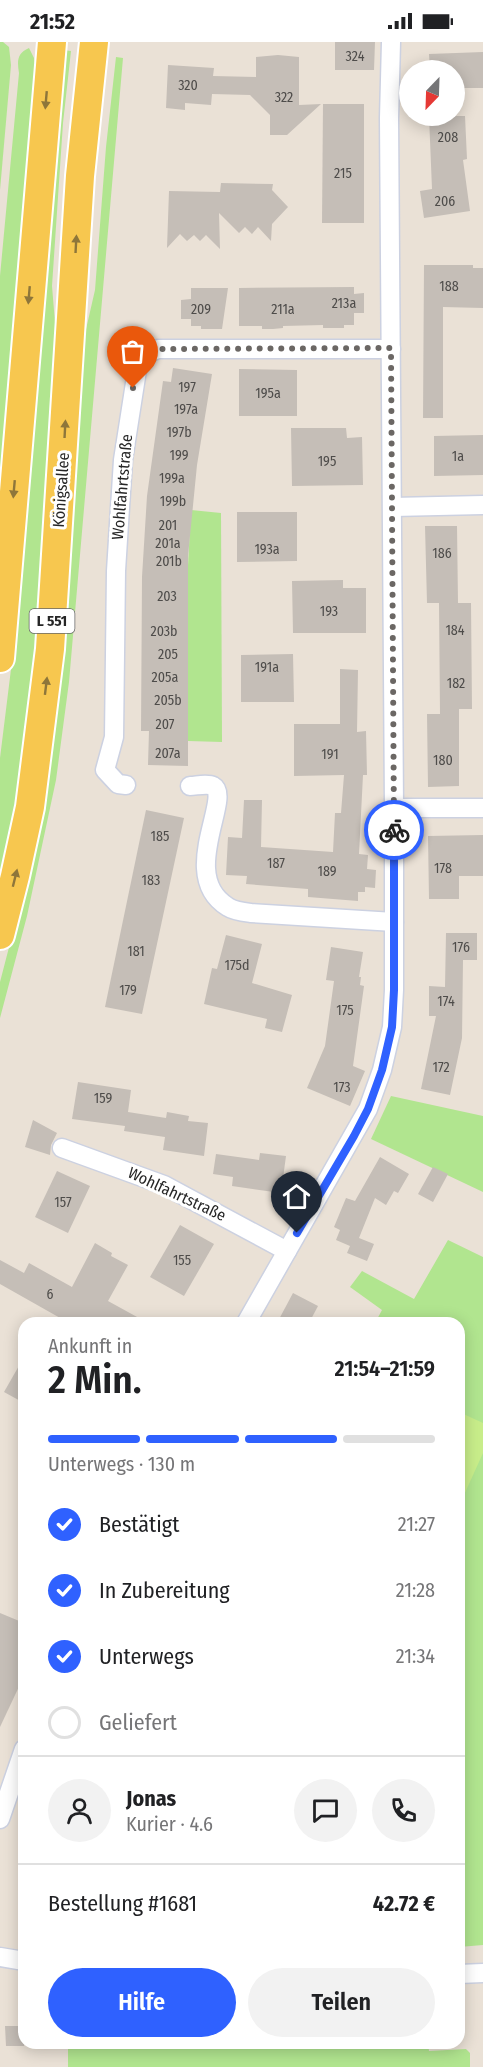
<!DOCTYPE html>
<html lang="de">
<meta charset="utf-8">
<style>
:root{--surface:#fff;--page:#f2f2f2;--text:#202124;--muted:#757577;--line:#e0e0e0;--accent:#2f61ff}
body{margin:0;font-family:"Fira Sans Condensed",sans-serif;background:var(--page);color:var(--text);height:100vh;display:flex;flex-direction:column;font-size:22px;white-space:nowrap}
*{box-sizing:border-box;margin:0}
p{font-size:20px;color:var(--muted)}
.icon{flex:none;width:33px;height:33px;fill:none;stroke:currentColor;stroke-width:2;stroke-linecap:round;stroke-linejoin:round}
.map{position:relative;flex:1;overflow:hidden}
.side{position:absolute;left:18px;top:1275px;width:447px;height:732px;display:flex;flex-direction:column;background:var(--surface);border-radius:18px;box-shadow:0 3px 15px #0003}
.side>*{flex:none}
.needle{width:39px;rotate:203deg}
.buttons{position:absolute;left:399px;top:18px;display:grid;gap:12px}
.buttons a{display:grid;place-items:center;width:66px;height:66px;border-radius:50%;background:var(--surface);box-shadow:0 3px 15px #0003;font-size:30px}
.pin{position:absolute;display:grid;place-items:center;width:51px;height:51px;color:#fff;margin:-62px -26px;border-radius:50% 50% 50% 0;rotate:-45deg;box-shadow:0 0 6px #0007}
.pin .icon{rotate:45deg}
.courier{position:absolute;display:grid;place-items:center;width:60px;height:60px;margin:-30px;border:4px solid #2f61ff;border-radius:50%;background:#fff;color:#222;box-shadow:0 2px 8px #0007}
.overview em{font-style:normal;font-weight:600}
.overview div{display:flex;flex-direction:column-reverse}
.overview{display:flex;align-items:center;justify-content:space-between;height:102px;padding:0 30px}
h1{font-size:39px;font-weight:600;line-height:45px}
.bar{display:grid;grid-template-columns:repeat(4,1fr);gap:9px 6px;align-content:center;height:72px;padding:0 30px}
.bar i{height:8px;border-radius:4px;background:var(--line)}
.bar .on{background:var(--accent)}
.bar p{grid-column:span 4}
.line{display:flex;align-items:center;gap:15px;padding:0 30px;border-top:2px solid var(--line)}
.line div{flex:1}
.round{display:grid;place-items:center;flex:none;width:63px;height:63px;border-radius:32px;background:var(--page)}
ol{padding:0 30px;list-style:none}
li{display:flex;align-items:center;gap:18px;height:66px}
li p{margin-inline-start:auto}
li .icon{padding:6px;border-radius:50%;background:var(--accent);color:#fff;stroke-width:4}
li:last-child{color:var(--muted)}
li i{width:33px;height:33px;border:3px solid var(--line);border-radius:50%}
.action{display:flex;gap:12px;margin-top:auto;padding:12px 30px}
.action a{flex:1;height:69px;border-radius:36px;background:var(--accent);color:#fff;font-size:24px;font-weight:600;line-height:69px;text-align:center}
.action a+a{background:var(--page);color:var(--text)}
.status{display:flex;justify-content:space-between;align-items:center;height:42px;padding:0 30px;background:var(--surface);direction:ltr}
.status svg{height:16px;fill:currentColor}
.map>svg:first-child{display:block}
.green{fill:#b1e58f}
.pitch{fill:#c8ed8a}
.building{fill:#c5beb7}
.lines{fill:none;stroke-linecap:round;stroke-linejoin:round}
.minor-casing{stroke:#ccd1e1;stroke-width:21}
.primary-casing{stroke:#fff;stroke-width:32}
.minor{stroke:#fff;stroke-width:18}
.primary{stroke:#f7c74f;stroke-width:28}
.oneway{fill:#8e763a}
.done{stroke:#6b6764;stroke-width:6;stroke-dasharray:0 10.8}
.route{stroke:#2f61ff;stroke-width:8}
.labels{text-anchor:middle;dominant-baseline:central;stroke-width:6;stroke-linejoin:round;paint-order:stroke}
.number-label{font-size:14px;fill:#4e4c4a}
.shield{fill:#fff;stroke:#676767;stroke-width:1.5}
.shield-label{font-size:15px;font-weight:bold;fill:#262626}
.street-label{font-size:16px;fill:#262626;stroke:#fff}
</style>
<div class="status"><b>21:52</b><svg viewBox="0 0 49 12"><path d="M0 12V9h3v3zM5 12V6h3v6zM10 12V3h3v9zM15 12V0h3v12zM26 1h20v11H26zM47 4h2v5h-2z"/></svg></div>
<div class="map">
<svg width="483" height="2025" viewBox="0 0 483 2025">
<rect width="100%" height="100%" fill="#eae1d6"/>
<!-- green -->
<g class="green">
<polygon points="0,0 3,0 9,5 11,23 0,148"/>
<path d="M29,6L34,16L36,29L0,469V234L19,31C17,19 17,11 29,6Z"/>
<polygon points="63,8 71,9 63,81 52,244 56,293 37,605 17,761 0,844 0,716 14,603"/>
<polygon points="116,15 123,16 121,39 69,640 56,738 27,874 0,976 0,940 27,836 56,683 82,320 84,296 95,248 106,105"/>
<polygon points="191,468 221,471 222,700 188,699 186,560"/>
<polygon points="391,1054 483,1074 483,1150 371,1097"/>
<polygon points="448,1198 483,1215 483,1903 459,1905 459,1281 375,1281 382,1268 350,1245 362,1229 414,1257"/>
<polygon points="80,2001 428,2001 429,2009 466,2007 470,2011 470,2025 68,2025 68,2004 80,2004"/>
</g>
<!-- pitch -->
<polygon class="pitch" points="459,1370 483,1381 483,1411 459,1464"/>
<!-- building -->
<g class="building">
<polygon points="335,0 375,0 374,28 335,28"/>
<polygon points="483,10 483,46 454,46 454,28 430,28 429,12"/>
<polygon points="278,13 299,15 299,63 321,62 287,93 270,93 270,73 250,53 212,52 211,63 185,61 185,68 166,66 168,23 214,26 213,34 256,35 256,15"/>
<polygon points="323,62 364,62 364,181 322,181"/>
<polygon points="429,74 465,74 467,117 463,118 470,169 424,176 420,149 432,147"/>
<polygon points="221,141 273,142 272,148 288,165 272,182 271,199 258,185 252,192 245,185 239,191 219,171 220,207 206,193 200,199 194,193 187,199 180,192 167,206 169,149 220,150"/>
<polygon points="424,223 473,223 473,226 483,226 483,266 443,265 443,376 423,376"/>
<polygon points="354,245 354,252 364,251 364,271 354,271 354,283 344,283 344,286 323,286 323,283 283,284 283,286 273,287 262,287 262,284 239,284 239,246"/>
<polygon points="191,246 228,246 222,287 201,287 201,284 191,284 191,277 181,277 181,258 191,257"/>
<polygon points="173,326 212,332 197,423 188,514 188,724 148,723 149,689 141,689 142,535 147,454 163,339 171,340"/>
<polygon points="239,327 297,328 297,374 239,374"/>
<polygon points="291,386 346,386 347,396 362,395 363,443 292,444"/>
<polygon points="483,393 483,433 434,434 434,394"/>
<polygon points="237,470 297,470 297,519 237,520"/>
<polygon points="425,484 457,484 458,561 471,561 472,667 459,667 459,744 428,745 427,672 440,672 439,561 427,561"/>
<polygon points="343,538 343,546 366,546 366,591 293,591 292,539"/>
<polygon points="293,612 294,660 241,660 241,613"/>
<polygon points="340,627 358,628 357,690 366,689 367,733 363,733 359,812 368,813 367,827 376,828 375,846 365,845 365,850 358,850 358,859 308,855 308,847 246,842 247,834 226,833 228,795 242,796 244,758 262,758 261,805 333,810 335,771 341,771 344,733 294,734 294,682 340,682"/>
<polygon points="146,768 184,776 142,972 105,965"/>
<polygon points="483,793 483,834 459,834 459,857 429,857 428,794"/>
<polygon points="446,891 477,891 477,918 463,918 462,996 450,1053 421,1047 436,974 429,974 429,944 445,945"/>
<polygon points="226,893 262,902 252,941 292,953 282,990 265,986 267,977 204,962 212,926 217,927"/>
<polygon points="331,905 363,910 359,935 361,935 360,943 364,944 353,1024 365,1029 350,1064 307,1046 325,1004 334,939 326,938"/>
<polygon points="78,1040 131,1048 128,1070 166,1076 167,1070 189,1074 188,1079 208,1081 204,1114 163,1108 165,1095 124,1089 125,1084 72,1077"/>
<polygon points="33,1078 57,1091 51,1103 50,1113 25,1105"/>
<polygon points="260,1111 286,1114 281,1151 232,1144 233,1135 213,1132 216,1112 259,1118"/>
<polygon points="380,1115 409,1132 398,1151 394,1149 386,1163 375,1156 359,1196 374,1202 367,1219 347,1211 350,1204 336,1198 340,1188 334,1185 346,1156 355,1159"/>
<polygon points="433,1125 448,1132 433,1160 418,1152"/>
<polygon points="57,1129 90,1144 68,1191 35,1175"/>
<polygon points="180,1183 214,1202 184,1254 150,1235"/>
<polygon points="95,1201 112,1211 111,1214 128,1223 108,1259 148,1281 69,1281 0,1242 0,1218 24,1231 29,1221 72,1245"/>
<polygon points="293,1251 318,1264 309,1281 277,1281"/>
<polygon points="24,1315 24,1361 4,1350"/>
<polygon points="0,1571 24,1581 24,1634 0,1685"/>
<polygon points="5,1984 24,1984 24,2004 6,2004"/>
</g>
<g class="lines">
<!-- minor casing -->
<g class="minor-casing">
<g id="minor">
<polyline points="393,465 483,463"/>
<polyline points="126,743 118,742 105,728 114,695 116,529 123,418 138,322 146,312 158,307 391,307"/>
<path d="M190,744C196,744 207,741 213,744C233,755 177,834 228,865C234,869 243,870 251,871L394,880"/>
<polyline points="394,766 483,766"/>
<polyline points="62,1106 164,1143 287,1209"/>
<polyline points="246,1281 368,1067 382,1028 392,985 394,948 394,766 389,76 391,0"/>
<polyline points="0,1777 24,1707"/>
<polyline points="0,1915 24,1919"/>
<polyline points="459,1932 483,1931"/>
</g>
</g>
<!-- primary casing -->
<g class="primary-casing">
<g id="primary">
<polyline points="0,616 52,0"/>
<polyline points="0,893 15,834 30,765 50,607 80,134 94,0"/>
</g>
</g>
<!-- minor -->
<use href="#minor" class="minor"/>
<!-- primary -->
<use href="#primary" class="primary"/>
</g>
<!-- one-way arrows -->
<defs><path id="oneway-solid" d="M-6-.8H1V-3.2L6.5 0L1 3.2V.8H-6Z" transform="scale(1.5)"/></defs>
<g class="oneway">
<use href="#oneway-solid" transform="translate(46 58) rotate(95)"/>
<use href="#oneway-solid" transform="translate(76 202) rotate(-87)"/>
<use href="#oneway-solid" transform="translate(29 253) rotate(95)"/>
<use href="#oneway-solid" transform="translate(65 387) rotate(-87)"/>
<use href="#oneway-solid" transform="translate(14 447) rotate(95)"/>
<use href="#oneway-solid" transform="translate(46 644) rotate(-83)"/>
<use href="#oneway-solid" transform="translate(15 836) rotate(-76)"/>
</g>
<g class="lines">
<!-- done -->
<path class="done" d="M133,346C137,326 137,315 158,307L391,306L394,788"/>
<!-- route -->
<polyline class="route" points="297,1191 354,1094 368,1067 382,1028 392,985 394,948 394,788"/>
</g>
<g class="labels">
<!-- number labels -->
<g class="number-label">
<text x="355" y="14">324</text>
<text x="188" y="43">320</text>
<text x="284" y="55">322</text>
<text x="448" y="95">208</text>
<text x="343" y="131">215</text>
<text x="445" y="159">206</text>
<text x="449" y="244">188</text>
<text x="344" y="261">213a</text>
<text x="201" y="267">209</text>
<text x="283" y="267">211a</text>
<text x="187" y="345">197</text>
<text x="268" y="351">195a</text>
<text x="186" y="367">197a</text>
<text x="179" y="390">197b</text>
<text x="179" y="413">199</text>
<text x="458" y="414">1a</text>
<text x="327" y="419">195</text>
<text x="172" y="436">199a</text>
<text x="173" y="459">199b</text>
<text x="168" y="483">201</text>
<text x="168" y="501">201a</text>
<text x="267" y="507">193a</text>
<text x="442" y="511">186</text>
<text x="169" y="519">201b</text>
<text x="167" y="554">203</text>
<text x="329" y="569">193</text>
<text x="455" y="588">184</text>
<text x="164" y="589">203b</text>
<text x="168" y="612">205</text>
<text x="267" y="625">191a</text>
<text x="165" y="635">205a</text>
<text x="456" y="641">182</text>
<text x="168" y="658">205b</text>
<text x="165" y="682">207</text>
<text x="168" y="711">207a</text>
<text x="330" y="712">191</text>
<text x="443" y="718">180</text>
<text x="160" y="794">185</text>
<text x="276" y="821">187</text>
<text x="443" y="826">178</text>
<text x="327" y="829">189</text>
<text x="151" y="838">183</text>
<text x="461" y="905">176</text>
<text x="136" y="909">181</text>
<text x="237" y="923">175d</text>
<text x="128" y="948">179</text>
<text x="446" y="959">174</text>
<text x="345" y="968">175</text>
<text x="441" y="1025">172</text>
<text x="342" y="1045">173</text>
<text x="103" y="1056">159</text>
<text x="63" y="1160">157</text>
<text x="182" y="1218">155</text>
<text x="50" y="1252">6</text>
</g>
<!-- shield labels -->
<rect class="shield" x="29.5" y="567" width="45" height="24" rx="4.5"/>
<g class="shield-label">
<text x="52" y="579">L 551</text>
</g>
<!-- street labels -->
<g class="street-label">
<text transform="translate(122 445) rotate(-85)">Wohlfahrtstraße</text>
<text transform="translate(61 448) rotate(-86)">Königsallee</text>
<text transform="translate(177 1152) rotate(25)">Wohlfahrtstraße</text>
</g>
</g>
</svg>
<div class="buttons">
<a><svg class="needle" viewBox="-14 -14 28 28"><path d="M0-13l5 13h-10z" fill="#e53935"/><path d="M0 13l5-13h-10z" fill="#757577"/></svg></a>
</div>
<div class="pin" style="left:133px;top:346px;background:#ea580c"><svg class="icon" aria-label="bag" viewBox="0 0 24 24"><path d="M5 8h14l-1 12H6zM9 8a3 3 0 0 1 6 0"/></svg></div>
<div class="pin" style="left:297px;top:1191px;background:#1f2937"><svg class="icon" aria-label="home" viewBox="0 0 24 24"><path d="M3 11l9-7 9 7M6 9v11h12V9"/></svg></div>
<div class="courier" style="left:394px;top:788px"><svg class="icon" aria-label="bike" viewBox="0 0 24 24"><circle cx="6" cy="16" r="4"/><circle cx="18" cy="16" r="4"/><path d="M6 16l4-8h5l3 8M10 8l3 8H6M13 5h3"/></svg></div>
<section class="side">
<div class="overview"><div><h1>2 Min.</h1><p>Ankunft in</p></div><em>21:54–21:59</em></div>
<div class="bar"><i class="on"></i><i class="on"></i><i class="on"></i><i></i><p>Unterwegs · 130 m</p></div>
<ol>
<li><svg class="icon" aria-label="check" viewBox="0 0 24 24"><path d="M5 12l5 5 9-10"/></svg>Bestätigt<p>21:27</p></li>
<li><svg class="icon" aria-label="check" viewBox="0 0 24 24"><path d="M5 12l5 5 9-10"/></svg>In Zubereitung<p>21:28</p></li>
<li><svg class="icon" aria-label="check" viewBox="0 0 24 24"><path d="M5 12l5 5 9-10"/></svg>Unterwegs<p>21:34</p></li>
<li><i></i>Geliefert</li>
</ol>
<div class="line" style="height:108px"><a class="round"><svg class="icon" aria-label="person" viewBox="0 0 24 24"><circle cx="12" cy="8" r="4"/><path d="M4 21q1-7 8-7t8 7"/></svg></a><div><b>Jonas</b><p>Kurier · 4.6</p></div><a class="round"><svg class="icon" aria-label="chat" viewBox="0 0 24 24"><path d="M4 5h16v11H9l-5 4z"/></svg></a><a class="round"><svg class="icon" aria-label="phone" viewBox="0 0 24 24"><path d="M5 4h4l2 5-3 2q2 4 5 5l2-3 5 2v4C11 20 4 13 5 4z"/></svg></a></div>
<div class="line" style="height:78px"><div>Bestellung #1681</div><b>42.72 €</b></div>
<div class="action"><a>Hilfe</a><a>Teilen</a></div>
</section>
</div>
